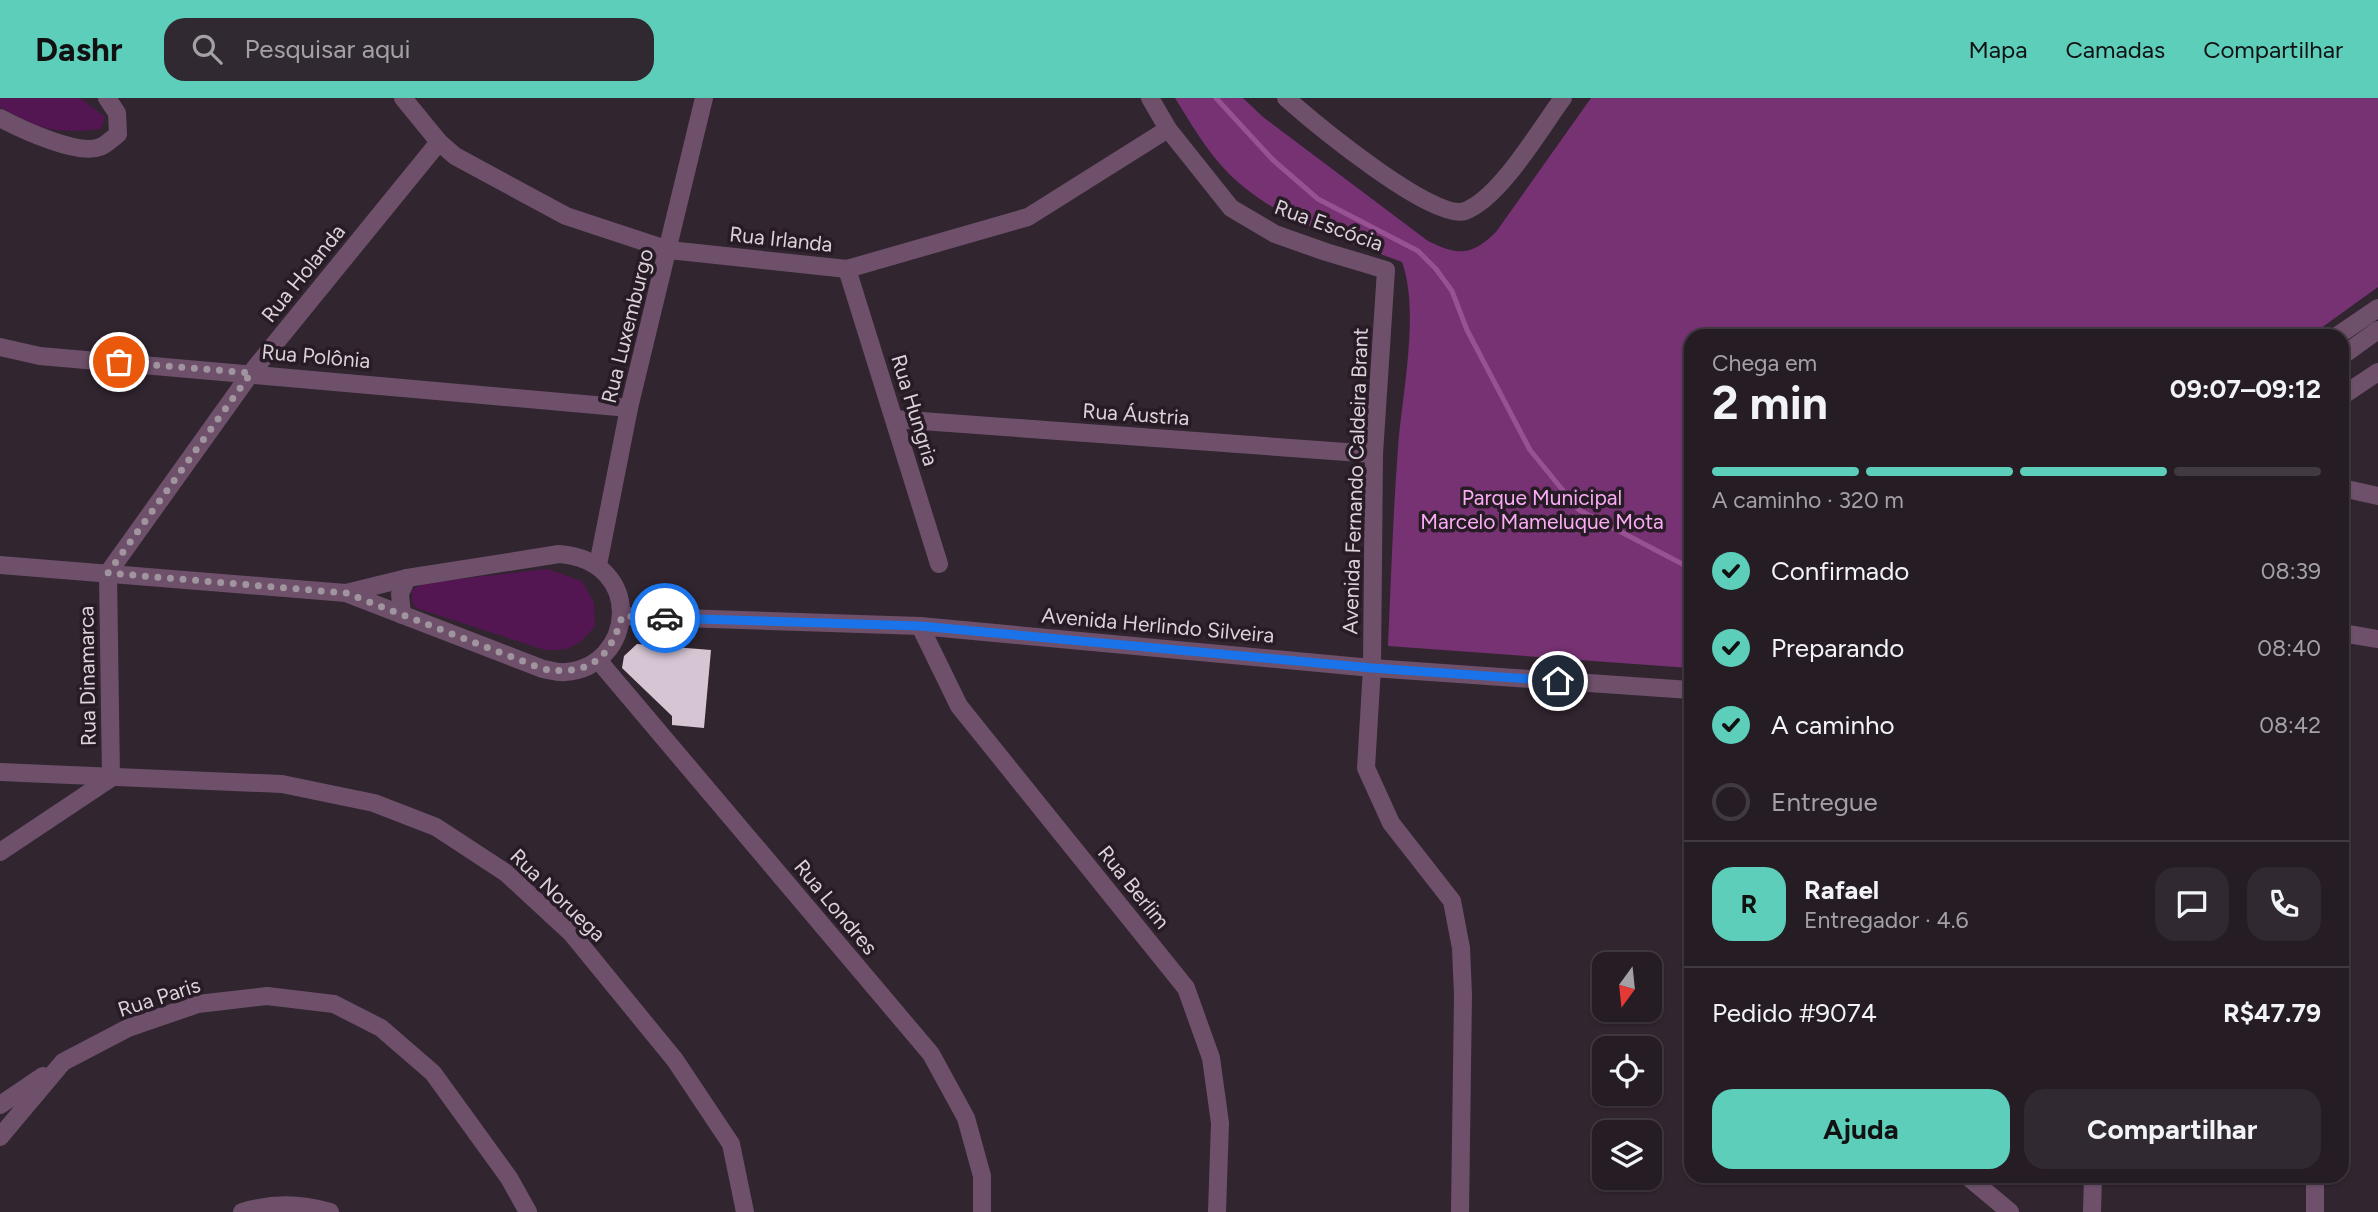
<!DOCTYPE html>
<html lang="pt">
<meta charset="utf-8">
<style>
:root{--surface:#251c24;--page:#312931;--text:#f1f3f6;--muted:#a3a1a6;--line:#423a41;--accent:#5cceba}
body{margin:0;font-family:Figtree,sans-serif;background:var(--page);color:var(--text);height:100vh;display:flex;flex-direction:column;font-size:26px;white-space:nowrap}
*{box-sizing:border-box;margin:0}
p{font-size:23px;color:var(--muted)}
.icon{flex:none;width:38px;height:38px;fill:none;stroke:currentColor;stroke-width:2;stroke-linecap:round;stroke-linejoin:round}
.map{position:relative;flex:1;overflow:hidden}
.drawer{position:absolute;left:1684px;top:231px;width:665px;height:854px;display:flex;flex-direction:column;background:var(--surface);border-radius:21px;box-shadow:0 2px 5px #0004,0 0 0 2px var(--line)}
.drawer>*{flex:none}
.needle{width:46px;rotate:195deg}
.buttons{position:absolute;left:1592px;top:854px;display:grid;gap:14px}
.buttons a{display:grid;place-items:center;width:70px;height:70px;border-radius:14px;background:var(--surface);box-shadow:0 2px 5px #0004,0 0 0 2px var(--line);font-size:35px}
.pin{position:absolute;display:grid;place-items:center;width:60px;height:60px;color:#fff;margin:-30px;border:4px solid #fff;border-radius:50%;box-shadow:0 2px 7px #0007}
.courier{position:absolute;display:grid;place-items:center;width:70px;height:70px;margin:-35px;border:5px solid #1a73e8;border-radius:50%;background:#fff;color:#222;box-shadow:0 2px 9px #0007}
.head em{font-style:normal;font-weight:700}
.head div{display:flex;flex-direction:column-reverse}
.head{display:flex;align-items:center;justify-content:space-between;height:119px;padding:0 28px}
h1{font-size:46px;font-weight:700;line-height:52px}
.bar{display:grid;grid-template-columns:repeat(4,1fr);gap:10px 7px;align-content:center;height:84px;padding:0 28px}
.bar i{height:9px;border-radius:5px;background:var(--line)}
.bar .active{background:var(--accent)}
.bar p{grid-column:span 4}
.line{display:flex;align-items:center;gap:18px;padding:0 28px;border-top:2px solid var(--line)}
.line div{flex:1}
.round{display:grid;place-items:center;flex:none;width:74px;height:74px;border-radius:21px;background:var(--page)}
ol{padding:0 28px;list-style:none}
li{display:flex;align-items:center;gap:21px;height:77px}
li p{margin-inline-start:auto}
li .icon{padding:7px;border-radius:50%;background:var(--accent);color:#111;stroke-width:4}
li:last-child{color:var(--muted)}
li i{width:38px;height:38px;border:4px solid var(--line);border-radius:50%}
.primary-button{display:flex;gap:14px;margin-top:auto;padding:14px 28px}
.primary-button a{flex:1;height:80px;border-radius:21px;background:var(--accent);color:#111;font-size:28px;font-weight:700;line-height:80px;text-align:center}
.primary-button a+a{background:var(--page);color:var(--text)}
header{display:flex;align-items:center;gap:42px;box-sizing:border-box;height:98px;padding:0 35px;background:var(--accent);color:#111}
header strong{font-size:33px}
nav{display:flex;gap:38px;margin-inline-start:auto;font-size:24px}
.search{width:490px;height:63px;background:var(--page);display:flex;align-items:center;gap:18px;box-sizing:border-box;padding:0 24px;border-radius:21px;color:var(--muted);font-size:26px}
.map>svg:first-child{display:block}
.green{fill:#541652}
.forest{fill:#763272}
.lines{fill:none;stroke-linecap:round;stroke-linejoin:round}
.stream{stroke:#985293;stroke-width:5}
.building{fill:#d6c6d4}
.street{stroke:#6e506b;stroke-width:18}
.done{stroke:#a0959e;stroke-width:7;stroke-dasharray:0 12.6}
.route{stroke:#1a73e8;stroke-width:9}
.labels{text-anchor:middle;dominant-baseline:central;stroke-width:7;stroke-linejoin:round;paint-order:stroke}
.street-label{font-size:21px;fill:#dbd2da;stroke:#271b26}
.park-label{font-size:21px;fill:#faadf4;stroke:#271b26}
</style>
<header>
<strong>Dashr</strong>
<div class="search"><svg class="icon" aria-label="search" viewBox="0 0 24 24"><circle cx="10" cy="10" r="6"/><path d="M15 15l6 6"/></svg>Pesquisar aqui</div>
<nav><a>Mapa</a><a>Camadas</a><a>Compartilhar</a></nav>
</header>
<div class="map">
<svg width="2378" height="1114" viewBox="0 0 2378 1114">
<rect width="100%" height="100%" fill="#312530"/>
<!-- green -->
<g class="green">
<path d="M0,0H80L105,19L101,31C53,36 42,32 0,9Z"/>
<path d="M547,471L582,483L594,505L595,528C578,548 572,553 545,552L416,510L412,504V492L424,485Z"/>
</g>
<!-- forest -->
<path class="forest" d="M1175,0H1243L1263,19L1428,143C1459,158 1471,158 1496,134L1591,0H2378V189L2310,238H1690V570L1388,548C1391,482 1393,416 1398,350C1402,296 1420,214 1402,164C1344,142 1287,126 1239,85C1212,62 1193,29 1175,0Z"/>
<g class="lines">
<!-- stream -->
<polyline class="stream" points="1216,0 1273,62 1318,101 1418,153 1436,171 1452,193 1467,232 1530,352 1579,412 1690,470"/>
</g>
<!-- building -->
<polygon class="building" points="637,546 711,552 704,630 672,627 672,618 622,570 624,558"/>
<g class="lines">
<!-- street -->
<g class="street">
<polyline points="403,0 439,44 455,58 566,118 669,152 847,171 1028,119 1168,31"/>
<polyline points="1150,0 1168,31 1231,110 1275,136 1326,154 1386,172 1374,356 1372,570 1366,670 1391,725 1452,803 1461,850 1463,897 1460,1114"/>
<path d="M1286,0C1312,23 1433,124 1465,113C1500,100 1540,31 1563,0"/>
<path d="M0,20C21,31 78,58 100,49C106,47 113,40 118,36L117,15L107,0"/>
<polyline points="847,171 939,466"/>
<polyline points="2337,238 2378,210"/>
<polyline points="0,249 40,258 629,310"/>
<polyline points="2342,258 2378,232"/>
<polyline points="2342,298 2378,274"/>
<polyline points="894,321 1374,356"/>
<polyline points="2342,390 2378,398"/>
<path d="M559,456C647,463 634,570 565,574C558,575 550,572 543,571L346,495L407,480Z"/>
<polyline points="0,467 346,495"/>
<polyline points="598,467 629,310 704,0"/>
<polyline points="402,517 400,496 407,480"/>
<polyline points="622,518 920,528 1372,570 1690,592"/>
<polyline points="920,528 959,608 1186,890 1211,960 1220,1025 1217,1114"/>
<polyline points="2342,535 2378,541"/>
<polyline points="598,562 931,956 966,1020 982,1078 982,1114"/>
<polyline points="0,674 282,686 374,705 436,729 506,775 572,836 675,962 731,1046 745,1114"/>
<polyline points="0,754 111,680 108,475 251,275 439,44"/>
<polyline points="0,1007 43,978"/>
<polyline points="0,1039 63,964 128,930 198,906 267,898 334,906 381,930 433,975 509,1080 528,1114"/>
<polyline points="1967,1078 2010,1114"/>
<path d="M242,1114C272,1105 299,1105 330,1114"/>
<polyline points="2092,1114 2093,1078"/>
<polyline points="2315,1114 2315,1078"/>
</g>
</g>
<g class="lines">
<!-- done -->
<path class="done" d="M119,264L251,275L108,475L346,495L543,571C588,578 610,562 622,518L665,520"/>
<!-- route -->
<polyline class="route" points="665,520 920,528 1372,570 1558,583"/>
</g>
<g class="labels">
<!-- street labels -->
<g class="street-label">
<text transform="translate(1329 127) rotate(20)">Rua Escócia</text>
<text transform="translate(781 141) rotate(6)">Rua Irlanda</text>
<text transform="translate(303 175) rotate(-51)">Rua Holanda</text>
<text transform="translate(627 228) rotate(-76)">Rua Luxemburgo</text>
<text transform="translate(316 258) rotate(5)">Rua Polônia</text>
<text transform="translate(915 312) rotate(73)">Rua Hungria</text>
<text transform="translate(1136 316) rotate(4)">Rua Áustria</text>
<text transform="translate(1355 383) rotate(-88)">Avenida Fernando Caldeira Brant</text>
<text transform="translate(1158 527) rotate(5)">Avenida Herlindo Silveira</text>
<text transform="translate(87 578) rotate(-91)">Rua Dinamarca</text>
<text transform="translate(1134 789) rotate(51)">Rua Berlim</text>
<text transform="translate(558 797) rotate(44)">Rua Noruega</text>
<text transform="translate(836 809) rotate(50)">Rua Londres</text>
<text transform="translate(159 899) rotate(-18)">Rua Paris</text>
</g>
<!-- park labels -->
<g class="park-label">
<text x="1542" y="399">Parque Municipal<tspan x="1542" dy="24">Marcelo Mameluque Mota</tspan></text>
</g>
</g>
</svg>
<div class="buttons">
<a><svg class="needle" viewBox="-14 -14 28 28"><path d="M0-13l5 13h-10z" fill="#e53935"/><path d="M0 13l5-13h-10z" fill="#a3a1a6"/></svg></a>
<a><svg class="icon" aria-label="locate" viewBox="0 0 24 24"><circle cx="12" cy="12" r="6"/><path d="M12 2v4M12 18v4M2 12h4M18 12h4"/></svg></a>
<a><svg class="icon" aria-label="layers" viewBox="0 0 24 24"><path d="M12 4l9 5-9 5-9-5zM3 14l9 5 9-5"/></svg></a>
</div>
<div class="pin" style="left:119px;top:264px;background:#ea580c"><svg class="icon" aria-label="bag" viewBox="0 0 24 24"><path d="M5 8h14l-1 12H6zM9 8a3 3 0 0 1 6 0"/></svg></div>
<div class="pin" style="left:1558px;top:583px;background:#1f2937"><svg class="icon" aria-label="home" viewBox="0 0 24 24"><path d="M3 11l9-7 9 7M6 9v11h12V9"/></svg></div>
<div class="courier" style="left:665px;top:520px"><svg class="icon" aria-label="car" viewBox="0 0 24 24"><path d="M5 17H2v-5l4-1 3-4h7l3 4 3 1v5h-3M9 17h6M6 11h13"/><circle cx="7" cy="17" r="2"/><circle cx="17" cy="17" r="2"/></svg></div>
<section class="drawer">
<div class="head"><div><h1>2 min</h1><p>Chega em</p></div><em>09:07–09:12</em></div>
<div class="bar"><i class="active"></i><i class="active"></i><i class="active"></i><i></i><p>A caminho · 320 m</p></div>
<ol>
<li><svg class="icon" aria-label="check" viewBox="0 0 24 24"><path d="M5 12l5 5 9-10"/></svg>Confirmado<p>08:39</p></li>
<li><svg class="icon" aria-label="check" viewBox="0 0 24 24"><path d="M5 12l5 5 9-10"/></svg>Preparando<p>08:40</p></li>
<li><svg class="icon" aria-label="check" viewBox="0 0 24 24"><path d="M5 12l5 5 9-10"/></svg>A caminho<p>08:42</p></li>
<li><i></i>Entregue</li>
</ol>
<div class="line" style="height:126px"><b class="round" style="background:var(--accent);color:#111">R</b><div><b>Rafael</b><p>Entregador · 4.6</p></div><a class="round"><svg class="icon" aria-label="chat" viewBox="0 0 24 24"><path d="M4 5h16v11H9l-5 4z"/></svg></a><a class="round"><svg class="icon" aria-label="phone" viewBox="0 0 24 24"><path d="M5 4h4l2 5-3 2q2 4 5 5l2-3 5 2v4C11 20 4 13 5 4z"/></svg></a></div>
<div class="line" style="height:91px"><div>Pedido #9074</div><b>R$47.79</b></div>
<div class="primary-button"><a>Ajuda</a><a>Compartilhar</a></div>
</section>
</div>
